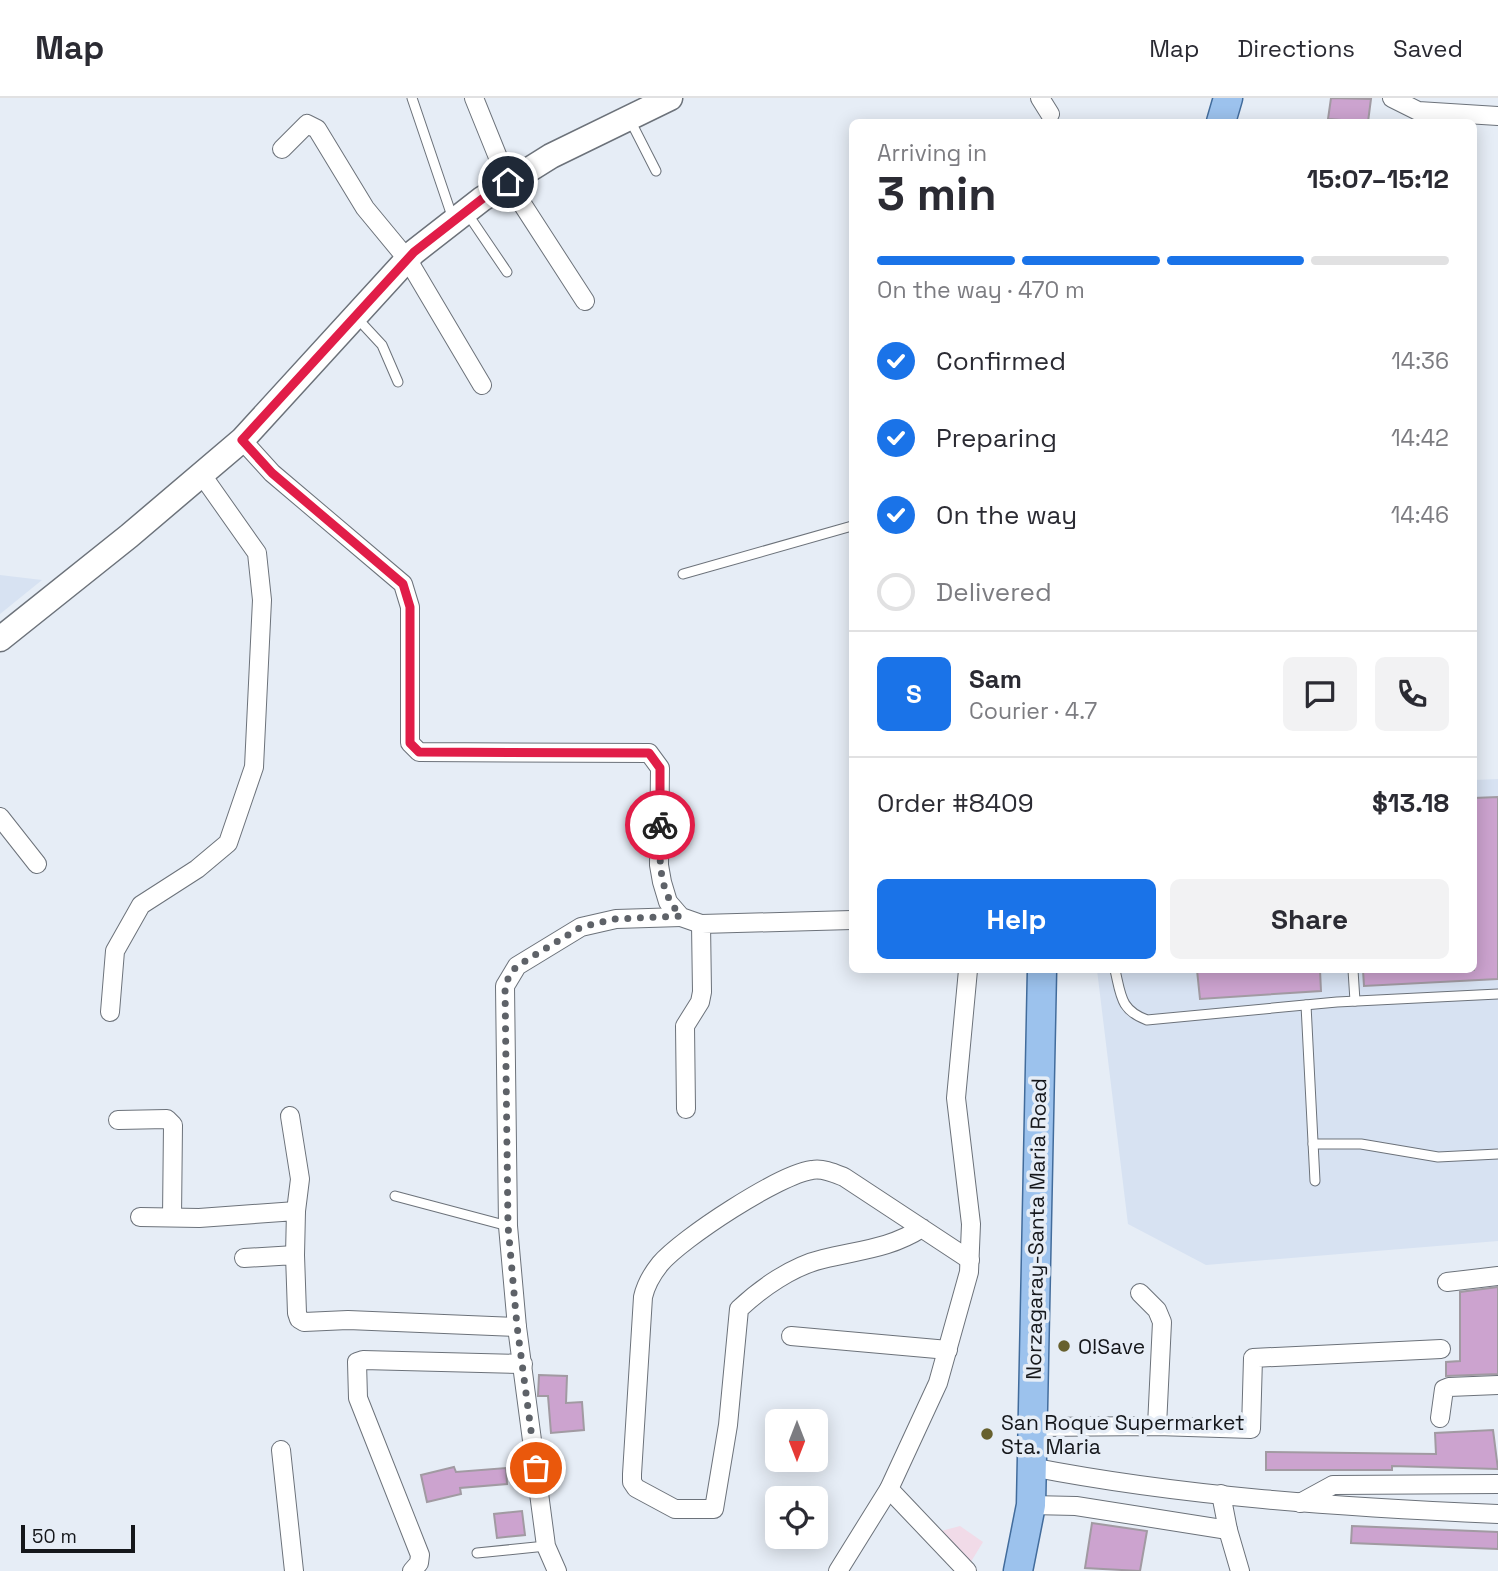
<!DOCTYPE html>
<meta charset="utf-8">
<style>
:root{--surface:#fff;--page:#f2f2f3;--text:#2b2b33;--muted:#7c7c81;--line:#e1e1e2;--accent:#1a73e8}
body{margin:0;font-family:"Space Grotesk",sans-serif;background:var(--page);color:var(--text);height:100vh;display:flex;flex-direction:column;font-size:26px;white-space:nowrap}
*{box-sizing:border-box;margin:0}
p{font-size:23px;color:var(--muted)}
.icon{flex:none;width:38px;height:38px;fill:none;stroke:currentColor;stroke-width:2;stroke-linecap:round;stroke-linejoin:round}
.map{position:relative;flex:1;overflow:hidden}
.sheet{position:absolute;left:849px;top:21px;width:628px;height:854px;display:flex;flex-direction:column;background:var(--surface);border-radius:10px;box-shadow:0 4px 18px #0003}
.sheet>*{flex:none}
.needle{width:46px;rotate:180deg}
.tools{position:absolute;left:765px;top:1311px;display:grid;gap:14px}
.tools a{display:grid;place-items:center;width:63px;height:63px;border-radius:10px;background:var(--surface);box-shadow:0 4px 18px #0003;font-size:35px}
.scale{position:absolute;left:21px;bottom:18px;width:114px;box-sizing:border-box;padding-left:7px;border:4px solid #15171b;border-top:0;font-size:19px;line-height:24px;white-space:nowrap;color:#15171b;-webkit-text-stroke:5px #e6edf6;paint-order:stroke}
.pin{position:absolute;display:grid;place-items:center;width:60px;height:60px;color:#fff;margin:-30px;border:4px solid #fff;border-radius:50%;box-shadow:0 2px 7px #0007}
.courier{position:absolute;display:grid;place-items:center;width:70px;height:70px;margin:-35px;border:5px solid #e11d48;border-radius:50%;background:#fff;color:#222;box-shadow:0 2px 9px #0007}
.summary em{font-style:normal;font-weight:700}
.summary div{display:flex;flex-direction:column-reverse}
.summary{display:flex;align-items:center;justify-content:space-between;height:119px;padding:0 28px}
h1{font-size:46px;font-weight:700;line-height:52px}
.bar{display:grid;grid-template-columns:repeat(4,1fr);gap:10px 7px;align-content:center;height:84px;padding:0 28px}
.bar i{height:9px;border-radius:5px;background:var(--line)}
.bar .selected{background:var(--accent)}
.bar p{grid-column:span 4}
.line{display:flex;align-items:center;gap:18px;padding:0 28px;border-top:2px solid var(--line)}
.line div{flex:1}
.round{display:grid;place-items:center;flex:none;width:74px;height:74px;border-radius:10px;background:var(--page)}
ol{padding:0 28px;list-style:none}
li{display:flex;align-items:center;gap:21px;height:77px}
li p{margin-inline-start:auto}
li .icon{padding:7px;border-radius:50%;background:var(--accent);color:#fff;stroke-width:4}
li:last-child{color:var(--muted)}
li i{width:38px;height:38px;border:4px solid var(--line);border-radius:50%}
.action{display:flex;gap:14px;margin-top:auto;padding:14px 28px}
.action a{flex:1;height:80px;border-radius:10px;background:var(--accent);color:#fff;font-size:28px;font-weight:700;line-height:80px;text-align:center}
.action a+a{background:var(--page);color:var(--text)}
header{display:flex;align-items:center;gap:42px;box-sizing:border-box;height:98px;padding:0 35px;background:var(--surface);border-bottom:2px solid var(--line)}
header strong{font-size:33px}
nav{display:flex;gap:38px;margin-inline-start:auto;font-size:24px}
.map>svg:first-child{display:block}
.built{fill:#d7e2f2}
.medical{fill:#f1dbe8}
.building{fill:#cca3cf;stroke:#a19aa2;stroke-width:2}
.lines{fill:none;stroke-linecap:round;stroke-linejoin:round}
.lane-casing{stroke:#6c727a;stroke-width:11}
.street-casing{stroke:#6c727a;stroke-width:20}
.secondary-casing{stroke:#6c727a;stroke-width:27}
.primary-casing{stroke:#426c9c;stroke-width:31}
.lane{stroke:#fff;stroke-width:9}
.street{stroke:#fff;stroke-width:18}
.secondary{stroke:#fff;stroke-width:24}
.primary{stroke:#9cc2ed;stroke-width:28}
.done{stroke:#5e6268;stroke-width:7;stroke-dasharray:0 12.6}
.route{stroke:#e11d48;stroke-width:9}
.poi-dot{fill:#67602d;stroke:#e6edf6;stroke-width:2.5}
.labels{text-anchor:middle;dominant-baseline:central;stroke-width:7;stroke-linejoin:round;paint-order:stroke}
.street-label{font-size:21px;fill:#15171b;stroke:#e6edf6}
.poi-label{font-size:21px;fill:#15171b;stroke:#e6edf6;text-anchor:start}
</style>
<header>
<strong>Map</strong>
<nav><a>Map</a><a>Directions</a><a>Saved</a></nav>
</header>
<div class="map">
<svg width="1498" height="1473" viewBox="0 0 1498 1473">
<rect width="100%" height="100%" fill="#e6edf6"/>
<!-- built -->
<g class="built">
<polygon points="0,477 42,482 0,516"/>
<polygon points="1498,681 1498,1143 1206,1167 1128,1126 1097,872 1474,872 1474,682"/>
</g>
<!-- medical -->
<polygon class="medical" points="960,1428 983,1444 969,1467 930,1436"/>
<!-- building -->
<g class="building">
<polygon points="1331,0 1371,1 1368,24 1328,21"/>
<polygon points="1498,699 1498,881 1364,888 1363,872 1474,872 1474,700"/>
<polygon points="1197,872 1320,872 1321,893 1200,901"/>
<polygon points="1498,1189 1498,1276 1446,1278 1446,1264 1460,1263 1460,1194"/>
<polygon points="539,1277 567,1278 566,1305 582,1304 584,1332 551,1335 548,1298 538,1298"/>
<polygon points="1493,1332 1498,1371 1392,1368 1392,1372 1266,1372 1266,1354 1436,1356 1435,1335"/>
<polygon points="454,1369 456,1374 506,1370 507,1386 460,1390 461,1396 427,1404 421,1377"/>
<polygon points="522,1413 525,1437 497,1440 494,1416"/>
<polygon points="1092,1425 1147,1433 1140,1473 1085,1470"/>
<polygon points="1352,1428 1498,1434 1498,1451 1351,1445"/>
</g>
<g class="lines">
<!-- lane casing -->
<g class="lane-casing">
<g id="lane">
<polyline points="412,0 453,121"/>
<polyline points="630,22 656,73"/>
<polyline points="467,115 507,174"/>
<polyline points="356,219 382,247 398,284"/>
<polyline points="683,476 852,428"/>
<path d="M1115,872C1121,897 1120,912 1147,922L1337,904L1498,896"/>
<polyline points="1353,872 1355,903"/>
<polyline points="1306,907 1315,1083"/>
<polyline points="1313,1046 1361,1046 1438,1059 1498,1056"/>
<polyline points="395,1098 508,1128"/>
<polyline points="477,1455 546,1448"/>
</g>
</g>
<!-- street casing -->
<g class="street-casing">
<g id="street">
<polyline points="474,0 508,84 585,203"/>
<polyline points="1040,0 1050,16"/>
<polyline points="1392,0 1418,13 1498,18"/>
<polyline points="282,51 307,26 317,31 365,110 408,162 482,287"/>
<polyline points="242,342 272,375 403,486 410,509 410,645 419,654 649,655 660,670 659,767 662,784 668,804 681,819 701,826"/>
<polyline points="0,719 37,766"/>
<polyline points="110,914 115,853 141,807 197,771 228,745 254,669 262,502 257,455 202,377"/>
<polyline points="686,1011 685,928 700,904 702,894 701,826 852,822"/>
<polyline points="290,1018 300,1081 296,1113"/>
<polyline points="118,1022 167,1021 173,1027 172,1119"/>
<polyline points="140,1119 199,1120 296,1113 295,1157"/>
<path d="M922,1130C889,1151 859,1152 823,1161C793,1168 761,1190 739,1211L728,1327L714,1411H675L636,1390L632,1384V1376L643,1199C646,1186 652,1176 660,1166C682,1140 780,1076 812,1072C823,1070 834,1075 844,1079L970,1162"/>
<polyline points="244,1160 295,1157 297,1215 299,1221 304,1224 348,1222 517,1229"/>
<polyline points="1447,1184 1498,1178"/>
<polyline points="1140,1195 1157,1212 1162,1224 1157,1328"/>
<polyline points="791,1238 948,1252"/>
<polyline points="1440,1320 1444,1291 1449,1289 1498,1287"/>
<polyline points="1031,1329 1157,1328 1251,1331 1253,1260 1441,1251"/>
<polyline points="281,1352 294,1473"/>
<path d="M1031,1369C1185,1399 1341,1409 1498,1416"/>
<polyline points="889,1391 967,1473"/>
<polyline points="1221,1396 1228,1432 1240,1473"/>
<polyline points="1300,1405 1333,1387 1498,1386"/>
<polyline points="1031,1407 1076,1408 1228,1432"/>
<polyline points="412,1473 419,1465 420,1457 358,1300 357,1264 363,1262 523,1266"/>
<polyline points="557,1473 546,1448 517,1229 508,1128 505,888 517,868 581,829 616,821 681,819"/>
<polyline points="838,1473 889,1391 938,1285 969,1174 971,1126 956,1000 968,872"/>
</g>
</g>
<!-- secondary casing -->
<g class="secondary-casing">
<polyline id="secondary" points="0,541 129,438 242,342 414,154 482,101 551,58 670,0"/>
</g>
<!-- primary casing -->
<g class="primary-casing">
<g id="primary">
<polyline points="1221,24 1228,0"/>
<polyline points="1018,1473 1031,1407 1042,872"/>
</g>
</g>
<!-- lane -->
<use href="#lane" class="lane"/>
<!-- street -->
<use href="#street" class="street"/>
<!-- secondary -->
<use href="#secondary" class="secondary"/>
<!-- primary -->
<use href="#primary" class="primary"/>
</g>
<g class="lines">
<!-- done -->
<path class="done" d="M536,1370L517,1228L508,1128L505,888L510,876L517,868L581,829L615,821L681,818C657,792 660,761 660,727"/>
<!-- route -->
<polyline class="route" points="508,84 482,101 414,154 242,342 272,375 403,486 410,509 410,645 419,654 649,655 660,670 660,727"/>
</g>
<!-- markers -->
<g class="poi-dot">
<circle cx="1064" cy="1248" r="7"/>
<circle cx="987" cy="1336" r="7"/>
</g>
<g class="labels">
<!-- street labels -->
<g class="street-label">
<text transform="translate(1036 1131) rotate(-89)">Norzagaray-Santa Maria Road</text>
</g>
<!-- poi labels -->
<g class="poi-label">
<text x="1078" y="1248">O!Save</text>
<text x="1001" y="1324">San Roque Supermarket<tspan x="1001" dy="24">Sta. Maria</tspan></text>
</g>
</g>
</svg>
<div class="tools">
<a><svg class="needle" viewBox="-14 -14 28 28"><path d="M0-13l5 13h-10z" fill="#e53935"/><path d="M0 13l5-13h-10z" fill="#7c7c81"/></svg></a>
<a><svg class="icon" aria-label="locate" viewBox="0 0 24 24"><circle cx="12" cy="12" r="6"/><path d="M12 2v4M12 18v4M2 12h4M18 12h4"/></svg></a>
</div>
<div class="scale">50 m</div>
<div class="pin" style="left:536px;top:1370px;background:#ea580c"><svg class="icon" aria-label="bag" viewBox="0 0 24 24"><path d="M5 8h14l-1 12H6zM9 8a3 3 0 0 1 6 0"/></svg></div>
<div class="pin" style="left:508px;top:84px;background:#1f2937"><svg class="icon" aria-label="home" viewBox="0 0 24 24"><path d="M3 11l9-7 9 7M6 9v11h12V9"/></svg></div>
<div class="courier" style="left:660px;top:727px"><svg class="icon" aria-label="bike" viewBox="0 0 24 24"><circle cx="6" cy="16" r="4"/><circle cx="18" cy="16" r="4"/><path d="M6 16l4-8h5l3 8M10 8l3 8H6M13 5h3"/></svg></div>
<section class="sheet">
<div class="summary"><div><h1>3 min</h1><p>Arriving in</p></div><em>15:07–15:12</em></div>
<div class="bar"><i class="selected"></i><i class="selected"></i><i class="selected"></i><i></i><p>On the way · 470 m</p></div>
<ol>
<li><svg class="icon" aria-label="check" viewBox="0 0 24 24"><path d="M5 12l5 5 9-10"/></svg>Confirmed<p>14:36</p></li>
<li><svg class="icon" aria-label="check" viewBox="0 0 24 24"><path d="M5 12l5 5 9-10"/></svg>Preparing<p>14:42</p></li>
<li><svg class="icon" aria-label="check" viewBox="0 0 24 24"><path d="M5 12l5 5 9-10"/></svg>On the way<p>14:46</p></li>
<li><i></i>Delivered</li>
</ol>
<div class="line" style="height:126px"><b class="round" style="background:var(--accent);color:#fff">S</b><div><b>Sam</b><p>Courier · 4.7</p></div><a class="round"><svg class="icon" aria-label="chat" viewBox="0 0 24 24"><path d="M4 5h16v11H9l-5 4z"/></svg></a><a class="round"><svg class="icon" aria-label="phone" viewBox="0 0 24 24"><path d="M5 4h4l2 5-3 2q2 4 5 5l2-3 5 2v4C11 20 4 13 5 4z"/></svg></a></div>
<div class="line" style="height:91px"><div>Order #8409</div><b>$13.18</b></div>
<div class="action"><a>Help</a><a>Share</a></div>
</section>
</div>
